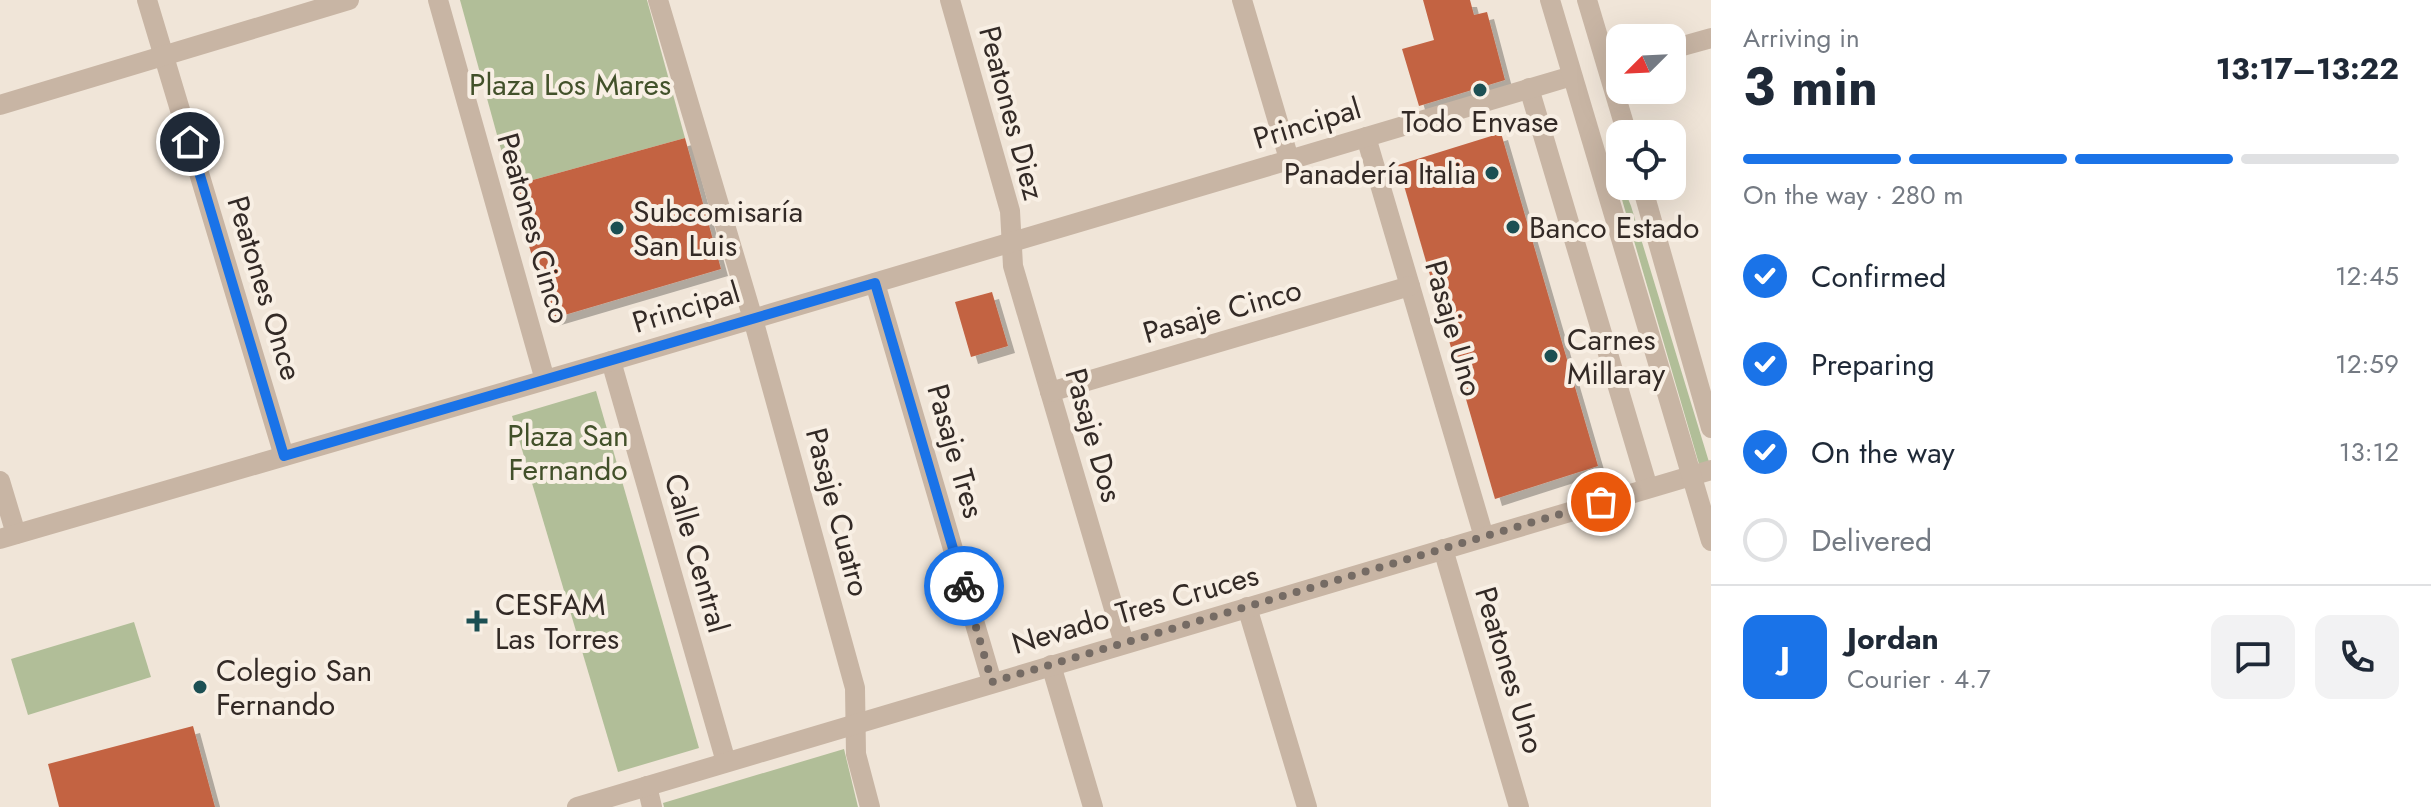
<!DOCTYPE html>
<meta charset="utf-8">
<style>
:root{--surface:#fff;--page:#f2f2f3;--text:#1f2937;--muted:#747a83;--line:#e0e1e3;--accent:#1a73e8}
body{margin:0;font-family:Jost,sans-serif;background:var(--page);color:var(--text);height:100vh;display:flex;flex-direction:column;font-size:30px;white-space:nowrap}
*{box-sizing:border-box;margin:0}
p{font-size:26px;color:var(--muted)}
.icon{flex:none;width:44px;height:44px;fill:none;stroke:currentColor;stroke-width:2;stroke-linecap:round;stroke-linejoin:round}
.map{position:relative;flex:1;overflow:hidden}
.panel{display:flex;flex-direction:column;background:var(--surface);width:720px}
.panel>*{flex:none}
.needle{width:52px;rotate:246deg}
.fabs{position:absolute;left:1606px;top:24px;display:grid;gap:16px}
.fabs a{display:grid;place-items:center;width:80px;height:80px;border-radius:16px;background:var(--surface);box-shadow:0 8px 32px #0002;font-size:40px}
.pin{position:absolute;display:grid;place-items:center;width:68px;height:68px;color:#fff;margin:-34px;border:4px solid #fff;border-radius:50%;box-shadow:0 2px 8px #0007}
.courier{position:absolute;display:grid;place-items:center;width:80px;height:80px;margin:-40px;border:6px solid #1a73e8;border-radius:50%;background:#fff;color:#222;box-shadow:0 2px 10px #0007}
.head em{font-style:normal;font-weight:700}
.head div{display:flex;flex-direction:column-reverse}
.head{display:flex;align-items:center;justify-content:space-between;height:136px;padding:0 32px}
h1{font-size:52px;font-weight:700;line-height:60px}
.bar{display:grid;grid-template-columns:repeat(4,1fr);gap:12px 8px;align-content:center;height:96px;padding:0 32px}
.bar i{height:10px;border-radius:6px;background:var(--line)}
.bar .active{background:var(--accent)}
.bar p{grid-column:span 4}
.line{display:flex;align-items:center;gap:20px;padding:0 32px;border-top:2px solid var(--line)}
.line div{flex:1}
.round{display:grid;place-items:center;flex:none;width:84px;height:84px;border-radius:16px;background:var(--page)}
ol{padding:0 32px;list-style:none}
li{display:flex;align-items:center;gap:24px;height:88px}
li p{margin-inline-start:auto}
li .icon{padding:8px;border-radius:50%;background:var(--accent);color:#fff;stroke-width:4}
li:last-child{color:var(--muted)}
li i{width:44px;height:44px;border:4px solid var(--line);border-radius:50%}
main{display:flex;flex:1;min-height:0}
.map>svg:first-child{display:block}
.green{fill:#b1be98}
.building{fill:#c36343;filter:url(#shadow)}
.lines{fill:none;stroke-linecap:round;stroke-linejoin:round}
.minor{stroke:#c8b5a4;stroke-width:20}
.tertiary{stroke:#c8b5a4;stroke-width:20}
.done{stroke:#756b64;stroke-width:8;stroke-dasharray:0 14.4}
.route{stroke:#1a73e8;stroke-width:10}
.poi-dot{fill:#1c4f53;stroke:#f8efe4;stroke-width:3}
.labels{text-anchor:middle;dominant-baseline:central;stroke-width:8;stroke-linejoin:round;paint-order:stroke}
.park-label{font-size:30px;fill:#42512a;stroke:#f8efe4}
.street-label{font-size:30px;fill:#332a26;stroke:#f8efe4}
.poi-label{font-size:30px;fill:#332a26;stroke:#f8efe4;text-anchor:start}
</style>
<main>
<div class="map">
<svg width="1711" height="807" viewBox="0 0 1711 807">
<defs>
<filter id="shadow"><feDropShadow dx="7" dy="7" stdDeviation="0" flood-color="#0004"/></filter>
</defs>
<rect width="100%" height="100%" fill="#f0e5d8"/>
<!-- green -->
<g class="green">
<polygon points="460,0 647,0 685,138 511,186"/>
<polygon points="1609,155 1620,186 1623,186 1631,206 1709,462 1699,464"/>
<polygon points="596,391 699,748 618,772 512,416"/>
<polygon points="134,622 151,677 28,715 11,659"/>
<polygon points="844,749 858,807 664,807 663,803"/>
</g>
<!-- building -->
<g class="building">
<polygon points="1423,0 1470,0 1474,15 1487,12 1505,80 1419,106 1402,49 1434,40"/>
<polygon points="1501,133 1598,466 1495,499 1398,165"/>
<polygon points="685,138 721,269 551,319 511,186"/>
<polygon points="992,292 1008,346 971,357 955,302"/>
<polygon points="193,726 215,807 59,807 48,764"/>
</g>
<g class="lines">
<!-- minor -->
<g class="minor">
<polyline points="147,0 284,456"/>
<polyline points="438,0 545,380"/>
<polyline points="658,0 753,319 855,688 856,754 870,807"/>
<polyline points="950,0 1010,211 1013,266 1124,643"/>
<polyline points="1242,0 1289,159"/>
<polyline points="1529,88 1648,488"/>
<polyline points="0,105 349,0"/>
<polyline points="1366,137 1484,537"/>
<polyline points="875,283 992,682"/>
<polyline points="611,361 726,762"/>
<polyline points="1050,392 1410,286"/>
<polyline points="0,481 16,534"/>
<polyline points="0,539 611,361 1572,76"/>
<polyline points="1443,549 1519,807"/>
<polyline points="1247,607 1307,807"/>
<polyline points="1051,665 1093,807"/>
<polyline points="647,786 652,807"/>
<polyline points="577,807 1711,470"/>
</g>
<!-- tertiary -->
<g class="tertiary">
<polyline points="1550,0 1711,541"/>
<polyline points="1587,0 1627,134"/>
<polyline points="1672,49 1711,38"/>
<polyline points="1642,186 1711,428"/>
</g>
</g>
<g class="lines">
<!-- done -->
<polyline class="done" points="964,586 992,682 1601,502"/>
<!-- route -->
<polyline class="route" points="190,142 284,456 875,283 964,586"/>
</g>
<!-- markers -->
<g class="poi-dot">
<circle cx="1480" cy="90" r="8"/>
<circle cx="1492" cy="173" r="8"/>
<circle cx="1513" cy="227" r="8"/>
<circle cx="617" cy="228" r="8"/>
<circle cx="1551" cy="356" r="8"/>
<path d="M473 609h8v8h8v8h-8v8h-8v-8h-8v-8h8z"/>
<circle cx="200" cy="687" r="8"/>
</g>
<g class="labels">
<!-- park labels -->
<g class="park-label">
<text x="570" y="84">Plaza Los Mares</text>
<text x="568" y="435">Plaza San<tspan x="568" dy="34">Fernando</tspan></text>
</g>
<!-- street labels -->
<g class="street-label">
<text transform="translate(1012 113) rotate(75)">Peatones Diez</text>
<text transform="translate(1307 123) rotate(-17)">Principal</text>
<text transform="translate(534 228) rotate(74)">Peatones Cinco</text>
<text transform="translate(265 288) rotate(73)">Peatones Once</text>
<text transform="translate(686 307) rotate(-17)">Principal</text>
<text transform="translate(1222 311) rotate(-16)">Pasaje Cinco</text>
<text transform="translate(1454 328) rotate(74)">Pasaje Uno</text>
<text transform="translate(1094 435) rotate(74)">Pasaje Dos</text>
<text transform="translate(956 451) rotate(74)">Pasaje Tres</text>
<text transform="translate(838 512) rotate(75)">Pasaje Cuatro</text>
<text transform="translate(697 553) rotate(74)">Calle Central</text>
<text transform="translate(1135 609) rotate(-16)">Nevado Tres Cruces</text>
<text transform="translate(1510 670) rotate(73)">Peatones Uno</text>
</g>
<!-- poi labels -->
<g class="poi-label">
<text x="1480" y="121" text-anchor="middle">Todo Envase</text>
<text x="1476" y="173" text-anchor="end">Panadería Italia</text>
<text x="633" y="211">Subcomisaría<tspan x="633" dy="34">San Luis</tspan></text>
<text x="1529" y="227">Banco Estado</text>
<text x="1567" y="339">Carnes<tspan x="1567" dy="34">Millaray</tspan></text>
<text x="495" y="604">CESFAM<tspan x="495" dy="34">Las Torres</tspan></text>
<text x="216" y="670">Colegio San<tspan x="216" dy="34">Fernando</tspan></text>
</g>
</g>
</svg>
<div class="fabs">
<a><svg class="needle" viewBox="-14 -14 28 28"><path d="M0-13l5 13h-10z" fill="#e53935"/><path d="M0 13l5-13h-10z" fill="#747a83"/></svg></a>
<a><svg class="icon" aria-label="locate" viewBox="0 0 24 24"><circle cx="12" cy="12" r="6"/><path d="M12 2v4M12 18v4M2 12h4M18 12h4"/></svg></a>
</div>
<div class="pin" style="left:1601px;top:502px;background:#ea580c"><svg class="icon" aria-label="bag" viewBox="0 0 24 24"><path d="M5 8h14l-1 12H6zM9 8a3 3 0 0 1 6 0"/></svg></div>
<div class="pin" style="left:190px;top:142px;background:#1f2937"><svg class="icon" aria-label="home" viewBox="0 0 24 24"><path d="M3 11l9-7 9 7M6 9v11h12V9"/></svg></div>
<div class="courier" style="left:964px;top:586px"><svg class="icon" aria-label="bike" viewBox="0 0 24 24"><circle cx="6" cy="16" r="4"/><circle cx="18" cy="16" r="4"/><path d="M6 16l4-8h5l3 8M10 8l3 8H6M13 5h3"/></svg></div>
</div>
<section class="panel">
<div class="head"><div><h1>3 min</h1><p>Arriving in</p></div><em>13:17–13:22</em></div>
<div class="bar"><i class="active"></i><i class="active"></i><i class="active"></i><i></i><p>On the way · 280 m</p></div>
<ol>
<li><svg class="icon" aria-label="check" viewBox="0 0 24 24"><path d="M5 12l5 5 9-10"/></svg>Confirmed<p>12:45</p></li>
<li><svg class="icon" aria-label="check" viewBox="0 0 24 24"><path d="M5 12l5 5 9-10"/></svg>Preparing<p>12:59</p></li>
<li><svg class="icon" aria-label="check" viewBox="0 0 24 24"><path d="M5 12l5 5 9-10"/></svg>On the way<p>13:12</p></li>
<li><i></i>Delivered</li>
</ol>
<div class="line" style="height:144px"><b class="round" style="background:var(--accent);color:#fff">J</b><div><b>Jordan</b><p>Courier · 4.7</p></div><a class="round"><svg class="icon" aria-label="chat" viewBox="0 0 24 24"><path d="M4 5h16v11H9l-5 4z"/></svg></a><a class="round"><svg class="icon" aria-label="phone" viewBox="0 0 24 24"><path d="M5 4h4l2 5-3 2q2 4 5 5l2-3 5 2v4C11 20 4 13 5 4z"/></svg></a></div>
</section>
</main>
